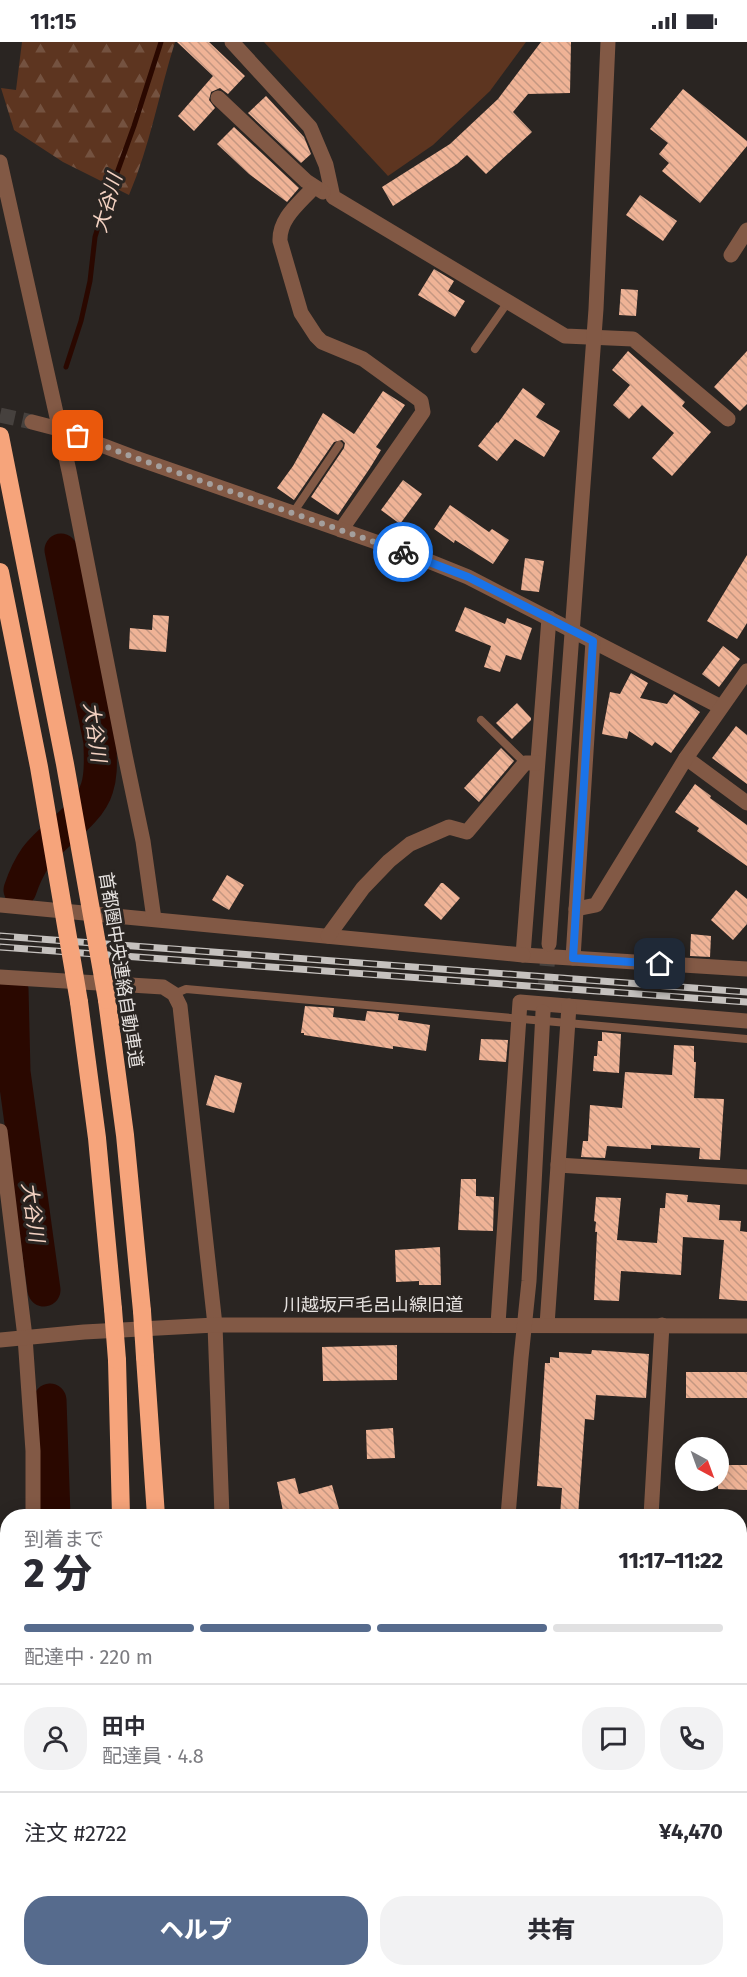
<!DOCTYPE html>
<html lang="ja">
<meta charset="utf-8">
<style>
:root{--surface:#fff;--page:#f2f2f3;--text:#2b2b33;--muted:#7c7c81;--line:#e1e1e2;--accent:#566b8d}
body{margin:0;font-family:"Fira Sans","Noto Sans JP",sans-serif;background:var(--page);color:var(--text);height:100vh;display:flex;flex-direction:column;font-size:22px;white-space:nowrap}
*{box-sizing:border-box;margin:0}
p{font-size:20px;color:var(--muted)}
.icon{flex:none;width:33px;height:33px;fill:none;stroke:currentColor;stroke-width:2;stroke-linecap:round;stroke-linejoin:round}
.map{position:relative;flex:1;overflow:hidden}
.sheet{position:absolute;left:0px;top:1467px;width:747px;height:468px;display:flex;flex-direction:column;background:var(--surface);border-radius:24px 24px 0 0;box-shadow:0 3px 15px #0003}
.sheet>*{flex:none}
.needle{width:39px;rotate:139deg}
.buttons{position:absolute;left:675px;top:1395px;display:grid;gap:12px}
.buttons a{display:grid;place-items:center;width:54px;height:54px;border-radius:50%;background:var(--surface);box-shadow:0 3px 15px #0003;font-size:30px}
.pin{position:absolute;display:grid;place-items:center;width:51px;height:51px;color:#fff;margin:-26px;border-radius:12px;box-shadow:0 3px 9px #0006}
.courier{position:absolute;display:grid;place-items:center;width:60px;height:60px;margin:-30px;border:4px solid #1a73e8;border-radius:50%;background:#fff;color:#222;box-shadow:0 2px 8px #0007}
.head em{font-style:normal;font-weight:800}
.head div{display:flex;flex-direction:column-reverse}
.head{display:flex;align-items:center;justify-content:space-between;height:102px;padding:0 24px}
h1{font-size:39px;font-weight:800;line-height:45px}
.bar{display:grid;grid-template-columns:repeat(4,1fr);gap:9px 6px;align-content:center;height:72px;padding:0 24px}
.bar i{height:8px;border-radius:4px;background:var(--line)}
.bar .selected{background:var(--accent)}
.bar p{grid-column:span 4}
.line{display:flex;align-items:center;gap:15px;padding:0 24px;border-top:2px solid var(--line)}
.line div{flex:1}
.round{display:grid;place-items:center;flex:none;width:63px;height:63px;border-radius:24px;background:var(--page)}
.cta{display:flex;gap:12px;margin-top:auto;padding:12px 24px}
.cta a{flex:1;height:69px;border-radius:24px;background:var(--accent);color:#fff;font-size:24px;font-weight:800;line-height:69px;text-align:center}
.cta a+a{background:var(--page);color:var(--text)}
.status{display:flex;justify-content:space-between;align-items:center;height:42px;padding:0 30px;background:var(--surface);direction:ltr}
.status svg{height:16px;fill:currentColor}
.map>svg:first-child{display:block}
.built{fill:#392e28}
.forest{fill:url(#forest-firs)}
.pitch{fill:#5d3520}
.water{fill:url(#water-ripples)}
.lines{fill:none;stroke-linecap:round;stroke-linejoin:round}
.stream{stroke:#2a0800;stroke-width:5}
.river{stroke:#2a0800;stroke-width:33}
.building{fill:url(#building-back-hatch)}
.minor-tunnel{stroke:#46413e;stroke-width:15;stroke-dasharray:15 8;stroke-linecap:butt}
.tertiary-tunnel{stroke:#46413e;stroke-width:15;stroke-dasharray:15 8;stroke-linecap:butt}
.service{stroke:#825945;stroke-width:8}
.minor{stroke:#825945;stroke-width:15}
.tertiary{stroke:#825945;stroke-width:15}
.motorway{stroke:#f6a47b;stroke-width:18}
.rail-casing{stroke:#c5c1be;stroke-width:7}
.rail{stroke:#2a2522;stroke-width:4.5;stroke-dasharray:14;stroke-linecap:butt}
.motorway-bridge{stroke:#f6a47b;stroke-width:18}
.done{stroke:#a49f9d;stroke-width:6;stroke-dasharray:0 10.8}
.route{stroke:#1a73e8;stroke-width:8}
.labels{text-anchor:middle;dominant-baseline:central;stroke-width:6;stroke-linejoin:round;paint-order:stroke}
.street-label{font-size:18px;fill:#e5e1df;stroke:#2a2522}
.water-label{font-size:20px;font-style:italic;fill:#f4d2c2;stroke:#2a2522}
</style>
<div class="status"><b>11:15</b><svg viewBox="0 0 49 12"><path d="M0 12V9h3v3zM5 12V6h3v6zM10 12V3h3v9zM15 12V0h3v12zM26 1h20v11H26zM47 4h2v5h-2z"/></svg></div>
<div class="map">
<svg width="747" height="1935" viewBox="0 0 747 1935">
<defs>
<pattern id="forest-firs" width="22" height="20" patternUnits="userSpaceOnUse" patternTransform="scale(1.5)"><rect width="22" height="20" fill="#5d3520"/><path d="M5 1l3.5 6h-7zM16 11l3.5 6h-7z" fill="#745240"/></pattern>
<pattern id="water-ripples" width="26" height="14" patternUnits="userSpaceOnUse" patternTransform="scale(1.5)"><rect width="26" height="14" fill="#2a0800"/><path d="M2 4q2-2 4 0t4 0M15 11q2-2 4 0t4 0" fill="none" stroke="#492c25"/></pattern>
<pattern id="building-back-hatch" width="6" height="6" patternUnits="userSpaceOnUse" patternTransform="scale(1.5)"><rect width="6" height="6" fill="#efb396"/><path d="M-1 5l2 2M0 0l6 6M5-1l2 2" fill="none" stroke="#c49781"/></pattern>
</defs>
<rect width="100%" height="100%" fill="#2a2522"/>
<!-- built -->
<polygon class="built" points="740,1802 747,1802 747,1935 496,1935 497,1928 740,1928"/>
<!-- forest -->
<path class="forest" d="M22,0H175C159,51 150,104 129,153L63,120L14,88L1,46L16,48Z"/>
<!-- pitch -->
<polygon class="pitch" points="264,0 526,0 490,49 433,103 388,134"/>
<!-- water -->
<rect class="water" x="740" y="1671" width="7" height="60"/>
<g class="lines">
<!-- stream -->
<polyline class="stream" points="66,325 81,279 90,239 95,195 101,175 134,84 161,0"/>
<!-- river -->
<g class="river">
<path d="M20,848C24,836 29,825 36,815C53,792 89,773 97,746C102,731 100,716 100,700L61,508"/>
<polyline points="12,947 14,1030 44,1248"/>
<polyline points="50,1358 54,1474"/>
<polyline points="28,1935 29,1928"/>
</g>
</g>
<!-- building -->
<g class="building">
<polygon points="177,0 209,0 245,34 228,52 220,46 211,50 209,58 215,66 194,89 178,74 213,34"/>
<polygon points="541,0 571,0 570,51 528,52 513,70 532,90 486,132 467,113 457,122 393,164 382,145 450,102 498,57"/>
<polygon points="683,47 747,99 747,104 700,161 662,129 669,121 659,112 668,101 650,87"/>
<polygon points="266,54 304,95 311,112 301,121 248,71"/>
<polygon points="234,85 299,146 287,160 249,132 217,102"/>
<polygon points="640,153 677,179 663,199 626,173"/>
<polygon points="434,227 454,239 448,249 465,259 455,275 418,253"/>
<polygon points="621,247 638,248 636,274 619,273"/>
<polygon points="628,309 685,360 682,364 711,390 672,434 652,416 674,391 642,363 629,377 613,363 630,343 612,328"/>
<polygon points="747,309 747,362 740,369 714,345"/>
<polygon points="523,346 545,362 536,375 560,389 544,415 515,397 497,419 478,404 497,380 498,381"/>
<polygon points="383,349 405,363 376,405 381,408 370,426 338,473 311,455 344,406 345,401 342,398 334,400 294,458 277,446 293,424 323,371 354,392"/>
<polygon points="403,438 422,452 400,482 381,468"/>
<polygon points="450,463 489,490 492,487 509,498 493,522 455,498 454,501 434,487"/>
<polygon points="747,513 747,581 737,597 707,579"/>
<polygon points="525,516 544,519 539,550 521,548"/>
<polygon points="465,565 505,582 507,576 532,586 521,618 506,613 500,630 484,625 491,604 455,589"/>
<polygon points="153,573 169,574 166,610 129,607 130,586 152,588"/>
<polygon points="723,604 740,617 719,645 702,632"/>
<polygon points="631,631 648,641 640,656 667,662 674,652 700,670 671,711 655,700 652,704 629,689 627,697 602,692 610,650 620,652"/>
<polygon points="517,661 531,676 531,678 512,697 496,681"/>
<polygon points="736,684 747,693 747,742 712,716"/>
<polygon points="501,706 514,719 479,760 464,746"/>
<polygon points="695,742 711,754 710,756 747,783 747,824 697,789 699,786 675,770"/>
<polygon points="227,833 244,843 229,868 212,858"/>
<polygon points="441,841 443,841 460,856 441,878 424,863"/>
<polygon points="736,848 747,857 747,882 733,898 711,878"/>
<polygon points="691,892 711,894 710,915 690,914"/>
<polygon points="305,964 334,966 333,975 365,979 367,969 399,972 398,978 430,983 426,1009 393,1004 393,1007 304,993 304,991 301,991"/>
<polygon points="602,990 621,992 619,1031 593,1029 594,1014 597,1014 598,999 602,999"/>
<polygon points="481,997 508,998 506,1020 479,1018"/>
<polygon points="674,1003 694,1004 694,1020 696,1020 694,1056 724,1057 720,1118 699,1117 700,1106 651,1103 651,1107 607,1104 605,1116 581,1115 583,1099 588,1099 590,1063 622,1066 625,1030 672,1033"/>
<polygon points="215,1033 242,1041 234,1071 206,1063"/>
<polygon points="461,1137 476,1137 476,1154 494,1155 493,1189 458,1188"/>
<polygon points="666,1151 688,1153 687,1160 720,1163 719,1178 741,1179 740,1189 747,1190 747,1259 719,1257 724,1198 683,1195 681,1233 621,1229 619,1259 594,1258 597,1190 595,1190 596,1180 594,1179 596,1155 621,1156 617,1198 657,1201 660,1166 665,1166"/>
<polygon points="440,1205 441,1243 419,1243 419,1239 396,1240 395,1208"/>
<polygon points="397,1303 397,1338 323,1339 322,1305"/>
<polygon points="592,1308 649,1312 646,1356 596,1353 594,1378 585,1377 578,1474 560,1474 562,1446 537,1444 545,1321 550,1321 550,1315 559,1316 559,1310 591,1312"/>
<rect x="686" y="1330" width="61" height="26"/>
<polygon points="393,1386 395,1416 367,1417 366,1388"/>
<polygon points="718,1423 747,1423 747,1448 718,1447"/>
<polygon points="295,1436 299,1452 332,1443 341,1474 284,1474 277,1440"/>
</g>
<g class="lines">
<!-- minor-tunnel -->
<polyline class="minor-tunnel" points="0,373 32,380"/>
<!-- tertiary-tunnel -->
<polyline class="tertiary-tunnel" points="543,970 549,902"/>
<!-- service -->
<g class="service">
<polyline points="475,307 508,260"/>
<polyline points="293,471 339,403"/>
<polyline points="481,678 525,721"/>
<polyline points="174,952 186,947 747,997"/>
</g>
<!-- minor -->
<g class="minor">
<polyline points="232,0 310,85 326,123 333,155 565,294 633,297 728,377"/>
<polyline points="218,56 306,139 323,150"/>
<path d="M314,145C300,161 279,176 280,199L301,271L316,294L322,300L363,317L421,359L423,370L341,488"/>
<polyline points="731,213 747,188"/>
<polyline points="32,380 59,387 133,415 416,514 468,535 721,665"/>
<polyline points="549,576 523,913 747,927"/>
<polyline points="686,716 747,761"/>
<polyline points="0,863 523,913"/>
<polyline points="328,894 363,846 389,819 410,802 449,785 467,790 525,721 537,721"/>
<polyline points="573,916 593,599"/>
<polyline points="0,935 163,945 174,952 180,964 215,1283 222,1474"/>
<polyline points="558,1123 747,1135"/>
<polyline points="498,1282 520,960 747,979"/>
<polyline points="547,1283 569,964"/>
<polyline points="651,1474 662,1283"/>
<polyline points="740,1536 747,1536"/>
<polyline points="740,1661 747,1661"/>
<polyline points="0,1700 8,1706"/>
<polyline points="740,1789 747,1789"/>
<polyline points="187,1935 189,1928"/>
</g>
<!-- tertiary -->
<g class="tertiary">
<polyline points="0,120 69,429 125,713 143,799 154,877"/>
<polyline points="576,867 596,863 686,716 747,629"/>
<polyline points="549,902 596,267 608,0"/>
<polyline points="0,1089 25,1295 33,1409 33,1474"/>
<polyline points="0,1298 84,1290 215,1283 747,1284"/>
<polyline points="508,1474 521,1316 529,1239 543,970"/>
<polyline points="8,1935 9,1928"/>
<polyline points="473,1935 474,1928"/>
</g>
<!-- motorway -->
<g class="motorway">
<polyline points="107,958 125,1093 142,1269"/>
<polyline points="79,960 97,1096 113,1267"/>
<polyline points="145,1315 156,1474"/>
<polyline points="117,1318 121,1474"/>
<polyline points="91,1935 92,1928"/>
<polyline points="124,1935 126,1928"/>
</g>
<!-- rail casing -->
<g class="rail-casing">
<g id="rail">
<polyline points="0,894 747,950"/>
<polyline points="0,905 747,960"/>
</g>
</g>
<!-- rail -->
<use href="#rail" class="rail"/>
<!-- motorway-bridge -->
<g class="motorway-bridge">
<polyline points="0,394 65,722 107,958"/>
<polyline points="0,530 39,725 79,960"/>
<polyline points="113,1267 117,1318"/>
<polyline points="142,1269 145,1315"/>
</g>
</g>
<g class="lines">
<!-- done -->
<polyline class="done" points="78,394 133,415 403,510"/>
<!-- route -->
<polyline class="route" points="403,510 468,535 593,599 573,916 660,922"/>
</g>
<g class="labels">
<!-- street labels -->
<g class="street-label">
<text transform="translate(121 928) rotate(81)">首都圏中央連絡自動車道</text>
<text x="373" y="1263">川越坂戸毛呂山線旧道</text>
</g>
<!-- water labels -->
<g class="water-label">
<text transform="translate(107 161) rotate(-74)">大谷川</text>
<text transform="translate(95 690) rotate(82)">大谷川</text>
<text transform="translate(33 1170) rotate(82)">大谷川</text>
</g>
</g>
</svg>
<div class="buttons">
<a><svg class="needle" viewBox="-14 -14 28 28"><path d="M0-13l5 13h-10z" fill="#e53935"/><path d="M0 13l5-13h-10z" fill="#7c7c81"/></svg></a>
</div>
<div class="pin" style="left:78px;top:394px;background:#ea580c"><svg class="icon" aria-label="bag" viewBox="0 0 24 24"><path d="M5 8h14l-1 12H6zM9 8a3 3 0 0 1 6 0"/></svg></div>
<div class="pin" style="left:660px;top:922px;background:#1f2937"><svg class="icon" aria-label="home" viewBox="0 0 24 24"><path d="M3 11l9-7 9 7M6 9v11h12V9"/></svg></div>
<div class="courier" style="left:403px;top:510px"><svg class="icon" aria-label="bike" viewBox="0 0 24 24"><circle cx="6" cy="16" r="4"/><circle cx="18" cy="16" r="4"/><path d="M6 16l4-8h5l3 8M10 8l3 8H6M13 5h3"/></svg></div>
<section class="sheet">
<div class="head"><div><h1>2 分</h1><p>到着まで</p></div><em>11:17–11:22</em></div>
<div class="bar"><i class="selected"></i><i class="selected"></i><i class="selected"></i><i></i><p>配達中 · 220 m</p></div>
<div class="line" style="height:108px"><a class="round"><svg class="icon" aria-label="person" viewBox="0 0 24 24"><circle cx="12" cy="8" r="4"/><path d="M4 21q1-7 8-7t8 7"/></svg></a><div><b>田中</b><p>配達員 · 4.8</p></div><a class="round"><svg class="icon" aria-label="chat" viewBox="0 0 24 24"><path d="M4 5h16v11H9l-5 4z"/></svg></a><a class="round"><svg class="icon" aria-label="phone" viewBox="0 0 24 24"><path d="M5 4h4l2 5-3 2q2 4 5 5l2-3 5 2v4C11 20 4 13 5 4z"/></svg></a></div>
<div class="line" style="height:78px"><div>注文 #2722</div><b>¥4,470</b></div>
<div class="cta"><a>ヘルプ</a><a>共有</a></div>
</section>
</div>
